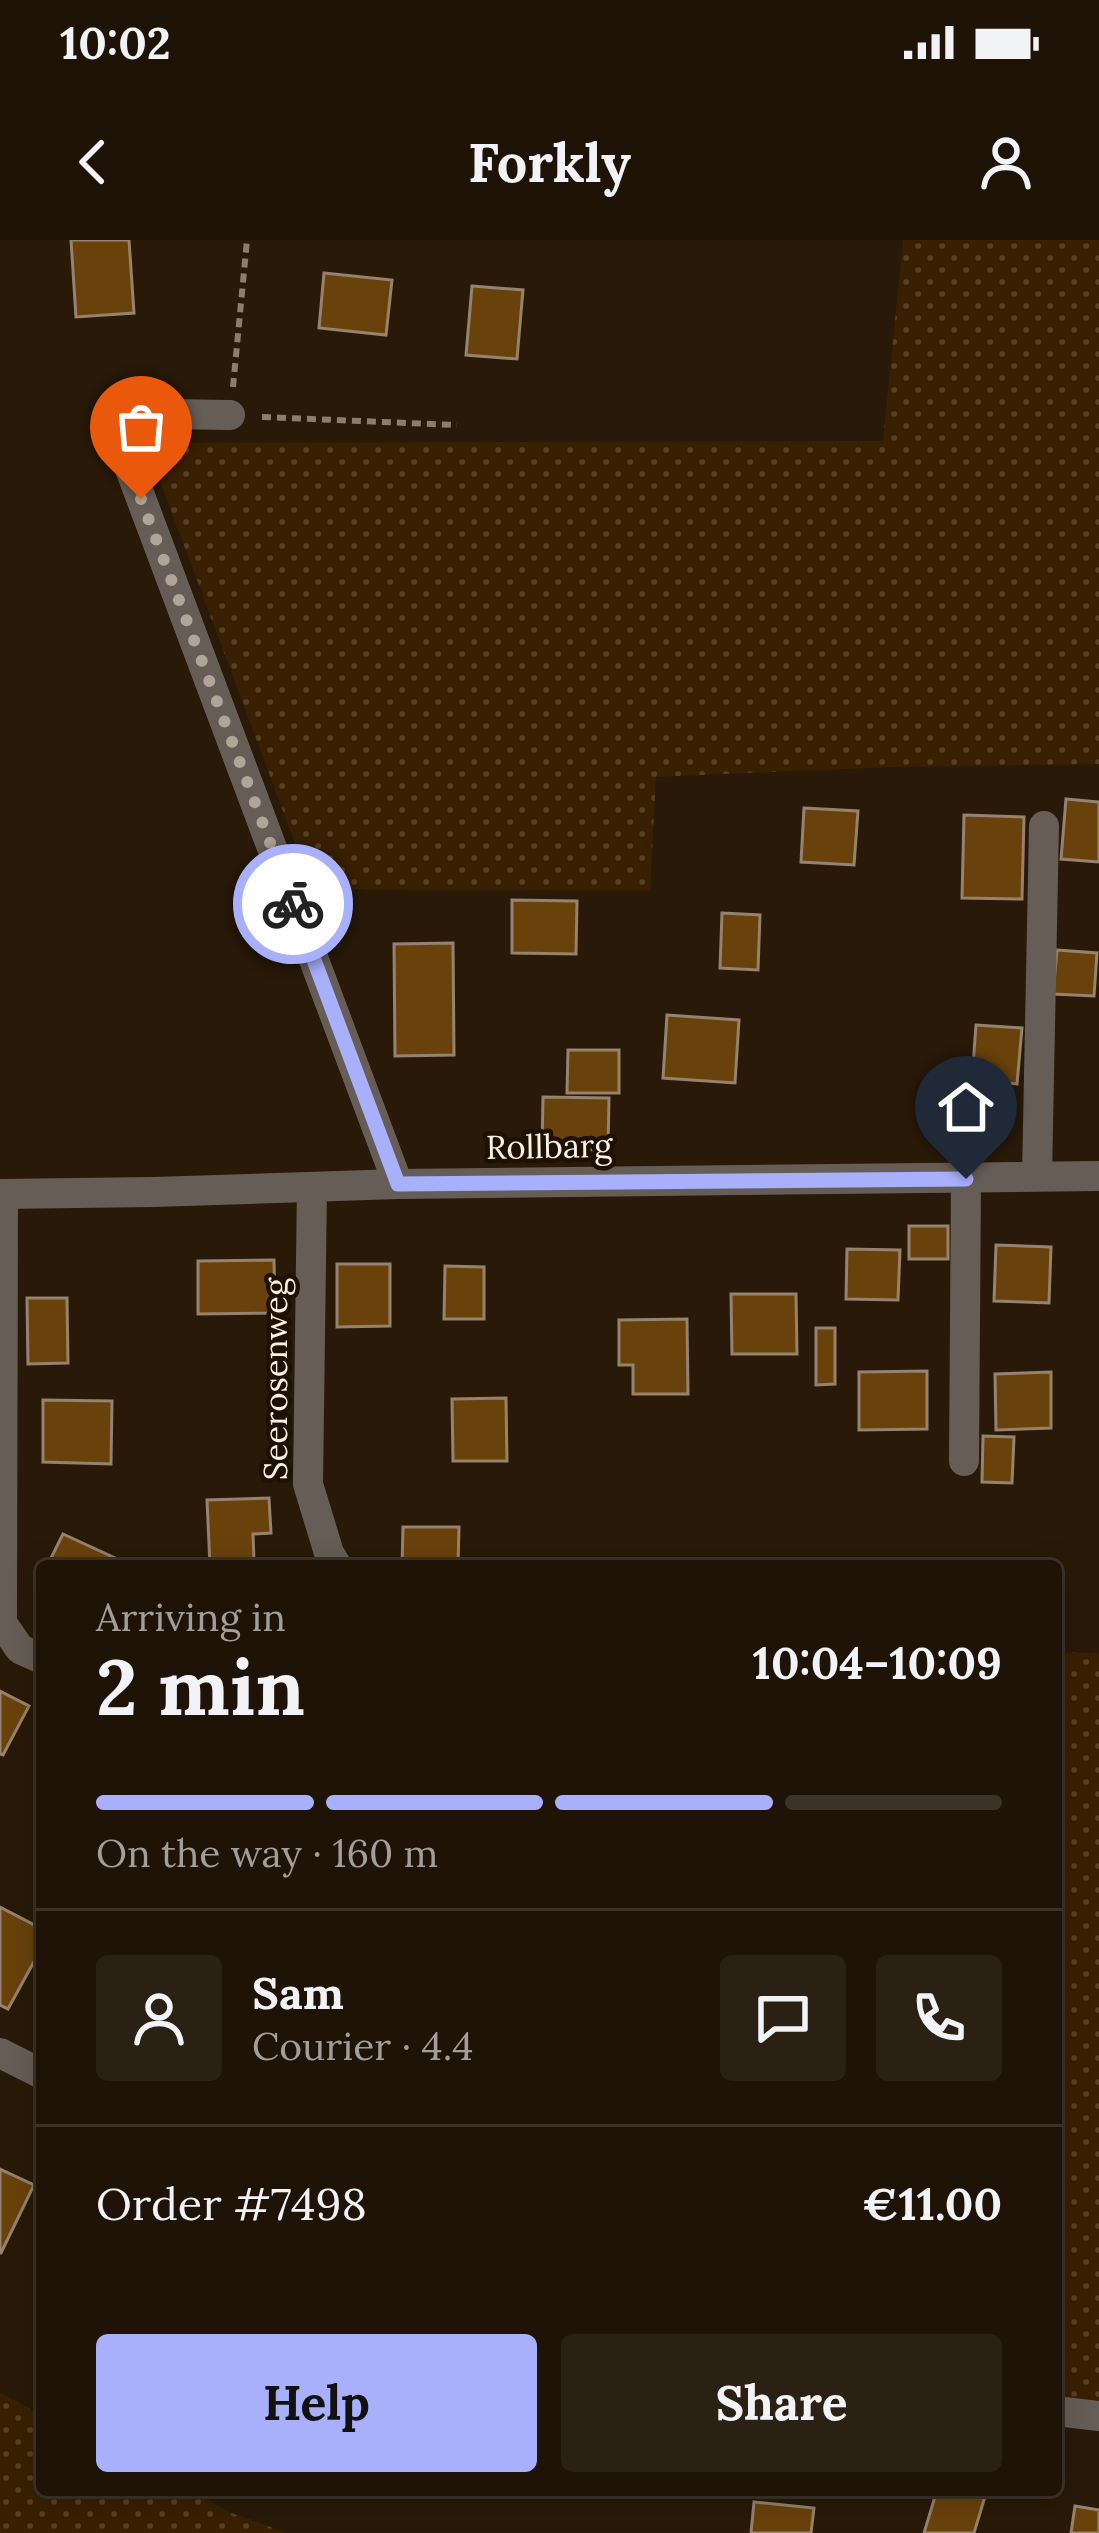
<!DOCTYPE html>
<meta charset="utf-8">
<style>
:root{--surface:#1e1306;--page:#2b2014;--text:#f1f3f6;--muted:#a19e9b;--line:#3c3228;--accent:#a8b0fc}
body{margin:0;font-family:Lora,serif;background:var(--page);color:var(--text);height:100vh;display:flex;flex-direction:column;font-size:45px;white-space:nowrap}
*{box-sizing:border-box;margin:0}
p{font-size:39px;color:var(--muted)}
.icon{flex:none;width:66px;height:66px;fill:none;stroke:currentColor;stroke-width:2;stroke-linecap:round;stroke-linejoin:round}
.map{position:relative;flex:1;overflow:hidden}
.sheet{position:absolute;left:36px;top:1320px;width:1026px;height:936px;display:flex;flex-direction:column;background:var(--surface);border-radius:12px;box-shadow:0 6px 30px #0003,0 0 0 3px var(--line)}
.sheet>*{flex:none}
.pin{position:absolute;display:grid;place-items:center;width:102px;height:102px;color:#fff;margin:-123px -51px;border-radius:50% 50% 50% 0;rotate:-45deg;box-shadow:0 0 12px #0007}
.pin .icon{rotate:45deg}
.courier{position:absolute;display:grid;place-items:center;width:120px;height:120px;margin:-60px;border:9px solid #a8b0fc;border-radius:50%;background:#fff;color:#222;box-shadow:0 3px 15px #0007}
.head em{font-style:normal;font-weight:800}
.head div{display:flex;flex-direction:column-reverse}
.head{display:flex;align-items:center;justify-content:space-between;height:204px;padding:0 60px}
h1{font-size:78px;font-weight:800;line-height:90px}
.bar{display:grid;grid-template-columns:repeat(4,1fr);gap:18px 12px;align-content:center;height:144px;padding:0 60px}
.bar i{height:15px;border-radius:9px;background:var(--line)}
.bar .on{background:var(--accent)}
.bar p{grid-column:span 4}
.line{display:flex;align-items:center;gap:30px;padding:0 60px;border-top:3px solid var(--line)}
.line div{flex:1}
.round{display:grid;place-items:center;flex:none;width:126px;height:126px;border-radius:12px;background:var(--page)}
.button{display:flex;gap:24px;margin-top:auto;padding:24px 60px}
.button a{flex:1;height:138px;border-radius:12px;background:var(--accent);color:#111;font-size:48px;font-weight:800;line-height:138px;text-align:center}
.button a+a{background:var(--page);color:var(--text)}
.status{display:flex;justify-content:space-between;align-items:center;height:84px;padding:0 60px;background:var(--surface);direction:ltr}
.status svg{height:33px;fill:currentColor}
header{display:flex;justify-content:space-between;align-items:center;height:156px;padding:0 60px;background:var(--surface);font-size:54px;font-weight:800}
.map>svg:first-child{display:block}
.grass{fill:url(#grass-dots)}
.building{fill:#69420b;stroke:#95826f;stroke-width:3}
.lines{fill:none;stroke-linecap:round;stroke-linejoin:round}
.path{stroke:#8b7e70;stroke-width:6;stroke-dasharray:9 6;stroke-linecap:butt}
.minor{stroke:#665e56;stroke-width:30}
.done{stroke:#b1a598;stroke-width:12;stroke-dasharray:0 21.6}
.route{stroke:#a8b0fc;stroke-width:15}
.labels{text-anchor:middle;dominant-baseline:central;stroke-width:9;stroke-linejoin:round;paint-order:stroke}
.street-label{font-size:33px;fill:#fbf0e6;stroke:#1e1002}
</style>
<div class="status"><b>10:02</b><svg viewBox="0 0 49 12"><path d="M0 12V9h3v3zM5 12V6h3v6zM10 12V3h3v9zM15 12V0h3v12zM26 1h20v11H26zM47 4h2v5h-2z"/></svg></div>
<header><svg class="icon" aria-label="back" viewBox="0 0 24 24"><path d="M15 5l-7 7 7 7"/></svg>Forkly<svg class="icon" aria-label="person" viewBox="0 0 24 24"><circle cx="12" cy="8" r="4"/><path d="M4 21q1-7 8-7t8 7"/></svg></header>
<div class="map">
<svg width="1099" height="2293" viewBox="0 0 1099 2293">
<defs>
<pattern id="grass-dots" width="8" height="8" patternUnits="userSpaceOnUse" patternTransform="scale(3)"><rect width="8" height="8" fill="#392000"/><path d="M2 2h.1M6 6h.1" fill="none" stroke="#574125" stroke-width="1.8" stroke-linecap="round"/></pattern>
</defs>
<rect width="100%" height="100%" fill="#281908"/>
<!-- grass -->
<g class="grass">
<polygon points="903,0 1099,0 1099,524 889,527 656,537 650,651 312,649 146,203 883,201"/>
<polygon points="1056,1412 1099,1413 1099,2168 1056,2163"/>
<polygon points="0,2153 42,2175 42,2250 188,2250 232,2273 287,2293 0,2293"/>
</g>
<!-- building -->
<g class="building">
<polygon points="71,0 129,0 134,73 76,77"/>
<polygon points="324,33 392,40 386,95 319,88"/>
<polygon points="472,46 523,50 517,119 466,115"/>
<polygon points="1066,559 1099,562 1099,622 1061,619"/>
<polygon points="804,568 858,571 854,625 801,622"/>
<polygon points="964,575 1024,577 1022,659 962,658"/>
<polygon points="512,660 577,661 576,714 512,713"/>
<polygon points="722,673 760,675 758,730 720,728"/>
<polygon points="453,703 454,815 395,816 394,704"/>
<polygon points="1057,710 1097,713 1094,756 1053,754"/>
<polygon points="667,775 739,780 735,843 663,838"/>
<polygon points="976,785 1022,788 1017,844 972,840"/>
<polygon points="568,810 619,810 619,853 567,853"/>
<polygon points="543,857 609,858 608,910 542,909"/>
<rect x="909" y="986" width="39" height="33"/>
<polygon points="996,1005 1051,1007 1049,1063 994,1061"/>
<polygon points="847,1009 900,1010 898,1060 846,1059"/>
<polygon points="274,1020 275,1073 198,1074 198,1021"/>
<polygon points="337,1024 390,1024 390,1086 337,1087"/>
<polygon points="445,1026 484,1027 484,1079 444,1079"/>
<polygon points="731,1054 796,1054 797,1114 732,1114"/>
<polygon points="27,1058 67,1058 68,1123 28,1124"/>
<polygon points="687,1079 688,1154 633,1154 633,1125 619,1125 619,1080"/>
<polygon points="816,1088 835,1088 835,1144 816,1145"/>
<polygon points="927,1131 927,1189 859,1190 859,1132"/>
<polygon points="1051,1132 1051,1188 996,1190 995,1134"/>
<polygon points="506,1158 507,1221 453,1221 452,1159"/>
<polygon points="43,1160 112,1161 111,1224 43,1222"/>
<polygon points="983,1196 1014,1197 1012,1243 982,1242"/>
<polygon points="269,1258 271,1293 253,1294 254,1321 286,1320 286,1326 210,1326 207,1260"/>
<polygon points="403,1287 459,1287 458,1326 402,1326"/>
<polygon points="63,1294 115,1318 111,1326 47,1326"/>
<polygon points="0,1451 29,1466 3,1515 0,1514"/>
<polygon points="0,1667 42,1689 42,1707 8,1769 0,1765"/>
<polygon points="0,1929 34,1945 1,2013 0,2013"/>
<polygon points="937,2250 987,2250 974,2293 924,2293"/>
<polygon points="754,2262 814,2268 811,2293 751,2293"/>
<polygon points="1075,2266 1099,2270 1099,2293 1071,2293"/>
</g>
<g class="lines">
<!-- path -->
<g class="path">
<polyline points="233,147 247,0"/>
<polyline points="262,177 457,185"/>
</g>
<!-- minor -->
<g class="minor">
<polyline points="230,175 109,173 398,944"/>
<polyline points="1037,936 1044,586"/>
<polyline points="312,947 308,1244 329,1313 337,1326"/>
<polyline points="0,954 154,952 398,944 1099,936"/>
<polyline points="3,954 2,1383 20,1409 42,1419"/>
<polyline points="964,1221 966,939"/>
<polyline points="0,1813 42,1834"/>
<polyline points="1056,2171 1099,2176"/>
</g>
</g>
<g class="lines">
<!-- done -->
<polyline class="done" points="141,259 293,664"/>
<!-- route -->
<polyline class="route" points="293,664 398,944 966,939"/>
</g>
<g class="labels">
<!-- street labels -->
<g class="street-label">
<text transform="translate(549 906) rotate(-1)">Rollbarg</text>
<text transform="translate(275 1139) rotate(-90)">Seerosenweg</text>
</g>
</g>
</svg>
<div class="pin" style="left:141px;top:259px;background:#ea580c"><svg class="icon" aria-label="bag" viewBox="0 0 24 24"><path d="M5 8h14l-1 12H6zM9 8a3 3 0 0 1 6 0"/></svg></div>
<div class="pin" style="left:966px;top:939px;background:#1f2937"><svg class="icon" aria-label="home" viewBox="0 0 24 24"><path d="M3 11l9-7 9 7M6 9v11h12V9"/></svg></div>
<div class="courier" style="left:293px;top:664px"><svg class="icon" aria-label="bike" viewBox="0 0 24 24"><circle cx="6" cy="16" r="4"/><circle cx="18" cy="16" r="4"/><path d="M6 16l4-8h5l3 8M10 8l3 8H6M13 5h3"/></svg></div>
<section class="sheet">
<div class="head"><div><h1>2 min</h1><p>Arriving in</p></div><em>10:04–10:09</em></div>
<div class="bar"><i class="on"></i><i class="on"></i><i class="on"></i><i></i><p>On the way · 160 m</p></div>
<div class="line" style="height:216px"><a class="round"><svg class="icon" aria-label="person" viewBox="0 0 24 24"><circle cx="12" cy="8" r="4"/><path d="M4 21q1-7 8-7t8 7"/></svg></a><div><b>Sam</b><p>Courier · 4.4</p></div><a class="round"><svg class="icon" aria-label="chat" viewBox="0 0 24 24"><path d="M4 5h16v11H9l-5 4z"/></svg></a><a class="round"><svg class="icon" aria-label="phone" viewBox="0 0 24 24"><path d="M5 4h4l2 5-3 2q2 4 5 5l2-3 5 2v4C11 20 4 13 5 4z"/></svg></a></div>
<div class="line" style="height:156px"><div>Order #7498</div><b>€11.00</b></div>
<div class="button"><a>Help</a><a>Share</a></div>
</section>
</div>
